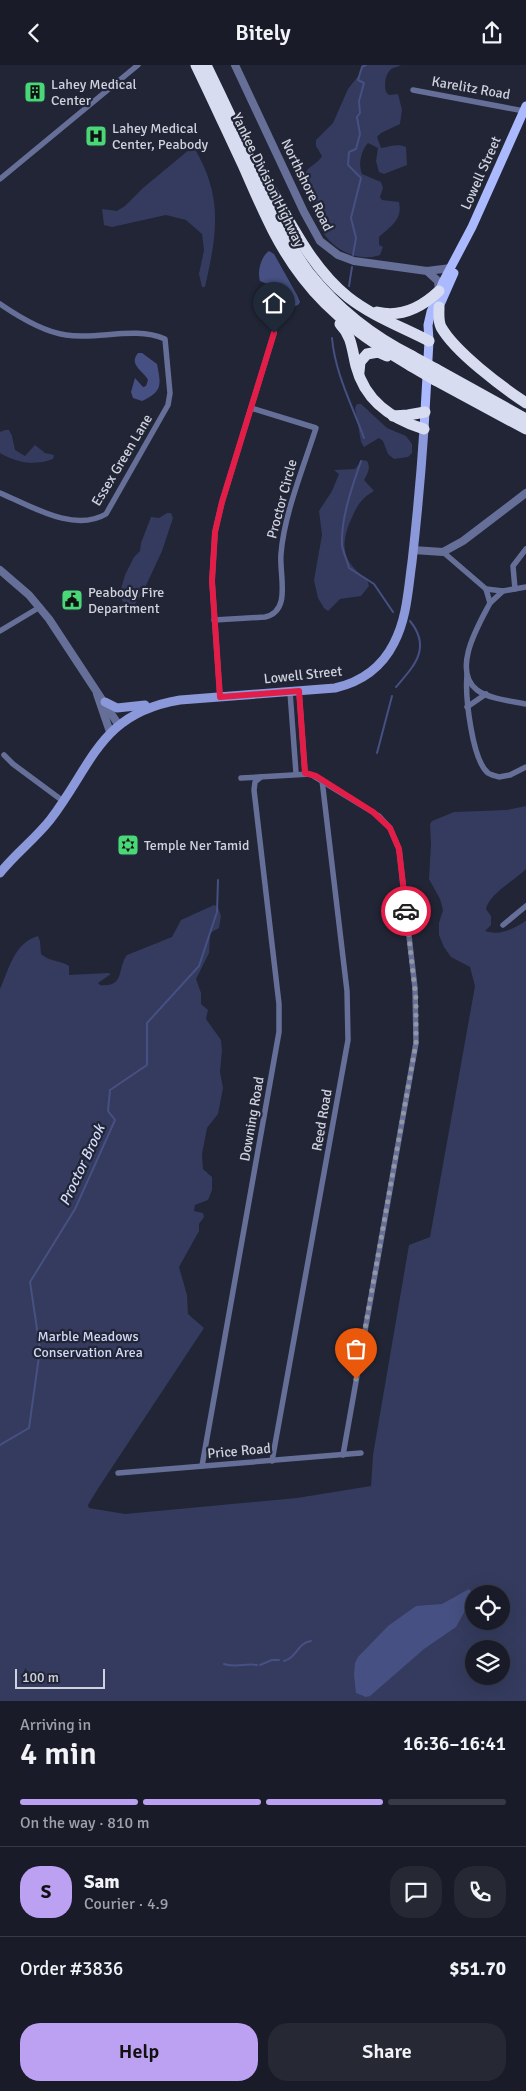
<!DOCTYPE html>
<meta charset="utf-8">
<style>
:root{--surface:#191c28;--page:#262934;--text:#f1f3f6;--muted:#9fa1a8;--line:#373a45;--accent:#bca0f2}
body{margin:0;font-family:Signika,sans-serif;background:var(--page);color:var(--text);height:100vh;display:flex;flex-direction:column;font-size:19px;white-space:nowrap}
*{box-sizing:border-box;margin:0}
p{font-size:16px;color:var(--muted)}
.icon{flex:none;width:28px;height:28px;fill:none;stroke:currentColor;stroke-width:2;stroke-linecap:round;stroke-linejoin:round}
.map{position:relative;height:1636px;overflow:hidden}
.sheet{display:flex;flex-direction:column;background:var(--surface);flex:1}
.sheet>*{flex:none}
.controls{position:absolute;left:465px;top:1520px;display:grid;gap:10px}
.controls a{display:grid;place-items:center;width:45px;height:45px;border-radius:50%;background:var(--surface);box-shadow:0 5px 20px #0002,0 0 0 1px var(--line);font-size:25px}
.scale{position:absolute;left:15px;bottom:12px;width:90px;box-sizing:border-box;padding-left:5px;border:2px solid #cfd2dd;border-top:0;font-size:14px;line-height:18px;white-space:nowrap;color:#cfd2dd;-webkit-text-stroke:4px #212535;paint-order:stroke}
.pin{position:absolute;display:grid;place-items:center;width:42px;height:42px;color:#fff;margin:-51px -21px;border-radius:50% 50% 50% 0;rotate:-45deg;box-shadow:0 0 5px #0007}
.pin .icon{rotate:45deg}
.courier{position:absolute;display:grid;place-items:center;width:50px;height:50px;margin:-25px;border:4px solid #e11d48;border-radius:50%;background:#fff;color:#222;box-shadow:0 1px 6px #0007}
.summary em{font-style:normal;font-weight:600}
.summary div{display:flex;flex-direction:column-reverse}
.summary{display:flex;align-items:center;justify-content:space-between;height:85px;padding:0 20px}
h1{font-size:32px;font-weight:600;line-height:38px}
.bar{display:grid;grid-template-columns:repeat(4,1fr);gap:8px 5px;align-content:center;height:60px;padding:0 20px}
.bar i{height:6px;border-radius:4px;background:var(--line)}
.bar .active{background:var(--accent)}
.bar p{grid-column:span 4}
.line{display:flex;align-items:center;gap:12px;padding:0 20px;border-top:1px solid var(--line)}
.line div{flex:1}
.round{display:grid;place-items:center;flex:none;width:52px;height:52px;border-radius:20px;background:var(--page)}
.action{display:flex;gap:10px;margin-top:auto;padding:10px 20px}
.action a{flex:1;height:58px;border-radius:20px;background:var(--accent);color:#111;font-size:20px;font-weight:600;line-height:58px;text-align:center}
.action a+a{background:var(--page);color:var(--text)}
header{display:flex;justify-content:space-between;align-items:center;height:65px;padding:0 20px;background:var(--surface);font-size:22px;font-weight:600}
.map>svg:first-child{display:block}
.green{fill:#343b5e;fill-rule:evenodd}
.water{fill:#465082}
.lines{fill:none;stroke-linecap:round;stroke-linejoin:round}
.stream{stroke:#465082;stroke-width:2}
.minor{stroke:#666f98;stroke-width:5.5}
.tertiary{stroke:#666f98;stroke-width:8}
.secondary{stroke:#8b98da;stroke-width:9}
.primary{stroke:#abbafe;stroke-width:9}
.motorway{stroke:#d7dcf1;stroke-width:11}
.motorway-bridge{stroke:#d7dcf1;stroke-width:11}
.done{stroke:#9295a2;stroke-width:5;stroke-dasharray:0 9}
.route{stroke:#e11d48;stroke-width:6}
.labels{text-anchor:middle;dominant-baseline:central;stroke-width:4.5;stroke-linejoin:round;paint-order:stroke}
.poi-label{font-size:14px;fill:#cfd2dd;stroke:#212535;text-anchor:start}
.street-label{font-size:14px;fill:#cfd2dd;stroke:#212535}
.park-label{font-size:14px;fill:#d0d8f8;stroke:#212535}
.water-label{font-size:15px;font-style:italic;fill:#d3dbfb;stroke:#212535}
</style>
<header><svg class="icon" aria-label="back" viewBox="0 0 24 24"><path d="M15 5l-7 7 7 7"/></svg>Bitely<svg class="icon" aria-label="share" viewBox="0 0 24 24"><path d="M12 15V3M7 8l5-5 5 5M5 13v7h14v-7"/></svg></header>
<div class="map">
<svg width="526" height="1636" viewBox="0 0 526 1636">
<rect width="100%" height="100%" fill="#212535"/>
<!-- green -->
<g class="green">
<path d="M362,0H401C398,2 395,2 393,3C385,7 384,20 386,27L389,30L398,29L402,45L400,59L381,68L377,72L381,83C390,82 397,78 406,82L407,100L384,109L379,107L376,96L378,83L368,78C361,86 358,99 362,109L381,117L383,123L380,132L382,135L399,137C403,155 390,162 379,172V180L383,182L380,190C355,199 324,180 317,154C316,149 316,144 314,139C310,130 303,121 305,110C306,102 318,99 322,91L316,81V75L333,58L348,24L359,10Z"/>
<path d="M190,84L196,86C201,95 206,105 209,115C221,151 213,186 205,222H202L199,209L204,185L202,169L186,155L166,150L112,162L104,160L102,144L117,146L125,141L143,123Z"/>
<polygon points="357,339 361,339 387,363 406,371 412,379 412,388 408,392 394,394 388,389 383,376 379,373 364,382 361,377 355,343"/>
<path d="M5,365H9L12,371L15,385L25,391L35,380L45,388L54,390L53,394C34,401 17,398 0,388V367Z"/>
<path d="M362,395L367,396C371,403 368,408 364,415L374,426C363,432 358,439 353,450C340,478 340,496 367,514L369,521L361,531L340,534L328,546L324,543L318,533L314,515L322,470L319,446L332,426L339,409L334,405L355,404Z"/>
<polygon points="167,448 171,448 173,453 162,486 142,529 137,535 132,546 130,546 119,531 125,510 134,492 140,486 141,478 151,452 159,453"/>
<path d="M526,741V804C515,815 489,829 486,844L491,851V860L485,866C501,871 512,864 526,856V1636H0V924C9,904 14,878 38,871L40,876L41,889C50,897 60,895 69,901V910L108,908L111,909L98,918L100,920C125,923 117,903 127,890L172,872L181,855L214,840L218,842L221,851L219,863L210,868L209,888L196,914L201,928V939L208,945L206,954L221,975L222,986L220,1007L223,1023L218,1049L207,1063L202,1089L203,1104L212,1112V1125L208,1135L195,1140L194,1146L203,1148L204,1152L199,1159V1166L179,1202L187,1230L188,1249L204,1263L99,1422L88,1440L89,1443L125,1449L297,1433L371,1421L373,1390L409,1180L430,1172L475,921L470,902L451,892L444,882L439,870V858L443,845L440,834L429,814L431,779L430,759L432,756L454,747L507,745ZM474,1529H501V1556H474ZM474,1584H501V1611H474Z"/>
</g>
<!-- water -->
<g class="water">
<path d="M269,186L274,189L297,230L300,237L298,240L293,242L277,230L272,221L260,216C257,207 261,191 269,186Z"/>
<path d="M138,288H142L157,299C161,320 163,326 142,336L133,333L131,327L135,313L143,322L146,321L148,315C144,306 128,300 138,288Z"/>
<polygon points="469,1524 473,1529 472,1533 456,1562 424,1584 370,1631 366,1632 356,1628 354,1610 355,1598 358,1592 388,1561 416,1541 442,1539"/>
</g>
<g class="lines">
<!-- stream -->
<g class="stream">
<polyline points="353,190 356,173 351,153 361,113 348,100 349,87 356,84 360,69 357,52 360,48 359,36 364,18 358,15 362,2 366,0"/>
<polyline points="349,221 352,202"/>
<path d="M332,273C335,308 352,340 364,373"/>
<path d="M361,396C352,422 341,452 342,480C343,487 347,495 349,503L374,519L393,547"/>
<path d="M396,622C414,601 432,583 410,556"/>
<polyline points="377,688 392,631"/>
<polyline points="0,1380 29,1363 40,1284 30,1217 75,1144 115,1055 108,1046 110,1025 147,1000 147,958 199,901 217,847 218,815"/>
<path d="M284,1596C297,1593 297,1578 311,1576"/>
<path d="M224,1599C237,1603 244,1598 257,1600"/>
<polyline points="260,1600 272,1595 279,1595"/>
</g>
<!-- minor -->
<g class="minor">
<polyline points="413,25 524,46"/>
<polyline points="0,114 138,0"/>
<path d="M0,239C19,252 43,267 66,270C99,275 134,261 165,274L170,328L168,340L106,449C74,468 31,441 0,428"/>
<polyline points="443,487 486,524 503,526 526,522"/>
<path d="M486,524L490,538C479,559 451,605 477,625C489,634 511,636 526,639"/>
<polyline points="515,524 513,501 526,484"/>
<polyline points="490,538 503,526"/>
<path d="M214,555L265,552C292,546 279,510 281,489C284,449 304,401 316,363L251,343"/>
<polyline points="0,566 40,542"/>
<path d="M467,610C465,631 472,695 488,708C491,710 496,711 499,712L510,710L526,702"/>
<polyline points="299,626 305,708"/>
<polyline points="290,627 296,708"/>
<polyline points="220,632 212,516 215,467 222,437 274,268"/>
<polyline points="467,642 486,629"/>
<polyline points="4,690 13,699 63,736"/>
<polyline points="241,713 310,709 379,751 390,763 399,784 415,923 416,978 343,1390"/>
<polyline points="503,860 526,841"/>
<polyline points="272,1396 348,975 347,926 322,715"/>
<polyline points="202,1401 279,967 279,939 254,725 255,717 261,712"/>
<polyline points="118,1408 361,1388"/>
</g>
<!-- tertiary -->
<g class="tertiary">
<polyline points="235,0 304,147 320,176 338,190 354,196 427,206 451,203"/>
<polyline points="427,206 438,216 439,226"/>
<polyline points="413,485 443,487 463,476 526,428"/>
<polyline points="0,505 29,530 49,554 118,659"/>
<polyline points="97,629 110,667"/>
</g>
<!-- secondary -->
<g class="secondary">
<polyline points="105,637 117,643 145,640"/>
<path d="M0,808C15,789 35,774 50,755C93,699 100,648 180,635L335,623C361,617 382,602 394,578C407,553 408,525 412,497C417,453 421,409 424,364"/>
</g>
<!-- primary -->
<g class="primary">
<polyline points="439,242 454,208"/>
<polyline points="424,364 429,276 428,260 431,247 443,217 472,162 526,41"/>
</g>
<!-- motorway -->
<g class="motorway">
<path d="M196,0C212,33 227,66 243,100C260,138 276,179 303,213C332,251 370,277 411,301"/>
<path d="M206,0C224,37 241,73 257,110C272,144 287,178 309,208C337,243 372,271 412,291"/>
<path d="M272,126C293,163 314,205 348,232C372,251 402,262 429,276"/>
<path d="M439,242C439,249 438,256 441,262C455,287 502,322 526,338"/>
<path d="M377,247C401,253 422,242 439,226"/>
<path d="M340,259C352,271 352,285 356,301C365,336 391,354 424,364"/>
<polyline points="436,304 526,354"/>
<polyline points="359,307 360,297 367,289 378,287 387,291"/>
<polyline points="435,315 526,364"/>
<polyline points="393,351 408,350 425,347"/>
</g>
<!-- motorway-bridge -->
<g class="motorway-bridge">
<polyline points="412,291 436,304"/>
<polyline points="411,301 435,315"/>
</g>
</g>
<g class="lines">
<!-- done -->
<polyline class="done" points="356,1314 416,978 416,934 406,846"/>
<!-- route -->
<polyline class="route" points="274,268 222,437 215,467 212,516 220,632 299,626 305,708 316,711 373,747 390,763 399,784 406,846"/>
</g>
<!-- icons -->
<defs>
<g id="building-square" transform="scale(1.125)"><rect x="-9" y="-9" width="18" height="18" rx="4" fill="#49d778" stroke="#212535"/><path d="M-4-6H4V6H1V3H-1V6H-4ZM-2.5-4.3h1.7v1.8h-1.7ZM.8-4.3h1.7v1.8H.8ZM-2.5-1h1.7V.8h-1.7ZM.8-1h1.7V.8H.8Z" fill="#111"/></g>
<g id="hospital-square" transform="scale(1.125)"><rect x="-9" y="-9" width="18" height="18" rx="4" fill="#49d778" stroke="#212535"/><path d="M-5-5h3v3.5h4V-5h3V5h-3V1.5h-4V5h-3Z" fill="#111"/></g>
<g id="civic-square" transform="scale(1.125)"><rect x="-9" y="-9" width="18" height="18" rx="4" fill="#49d778" stroke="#212535"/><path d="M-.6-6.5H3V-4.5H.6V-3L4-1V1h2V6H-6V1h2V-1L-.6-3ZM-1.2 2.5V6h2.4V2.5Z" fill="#111"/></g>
<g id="synagogue-square" transform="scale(1.125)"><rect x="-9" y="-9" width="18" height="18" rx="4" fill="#49d778" stroke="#212535"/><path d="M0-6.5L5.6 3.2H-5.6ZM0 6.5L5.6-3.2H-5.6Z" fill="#111"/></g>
</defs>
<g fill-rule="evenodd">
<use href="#building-square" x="35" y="27"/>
<use href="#hospital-square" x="96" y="71"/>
<use href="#civic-square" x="72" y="535"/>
<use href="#synagogue-square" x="128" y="780"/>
</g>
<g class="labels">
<!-- poi labels -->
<g class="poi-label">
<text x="51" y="19">Lahey Medical<tspan x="51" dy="16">Center</tspan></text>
<text x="112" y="63">Lahey Medical<tspan x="112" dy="16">Center, Peabody</tspan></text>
<text x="88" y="527">Peabody Fire<tspan x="88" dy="16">Department</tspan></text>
<text x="144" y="780">Temple Ner Tamid</text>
</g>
<!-- street labels -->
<g class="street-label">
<text transform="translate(471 23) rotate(10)">Karelitz Road</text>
<text transform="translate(481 108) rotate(-66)">Lowell Street</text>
<text transform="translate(268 115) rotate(64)">Yankee Division Highway</text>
<text transform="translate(307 120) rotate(64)">Northshore Road</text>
<text transform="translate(122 395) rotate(-59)">Essex Green Lane</text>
<text transform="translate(282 434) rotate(-75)">Proctor Circle</text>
<text transform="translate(303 610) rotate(-6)">Lowell Street</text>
<text transform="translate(252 1054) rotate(-80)">Downing Road</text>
<text transform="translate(322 1055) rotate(-80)">Reed Road</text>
<text transform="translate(239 1386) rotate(-5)">Price Road</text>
</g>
<!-- park labels -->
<g class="park-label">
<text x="88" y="1271">Marble Meadows<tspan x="88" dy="16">Conservation Area</tspan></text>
</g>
<!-- water labels -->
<g class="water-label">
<text transform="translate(82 1100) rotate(-65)">Proctor Brook</text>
</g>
</g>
</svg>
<div class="controls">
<a><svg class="icon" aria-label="locate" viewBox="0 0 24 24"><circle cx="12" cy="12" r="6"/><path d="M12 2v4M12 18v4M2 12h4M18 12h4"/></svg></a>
<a><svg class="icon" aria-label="layers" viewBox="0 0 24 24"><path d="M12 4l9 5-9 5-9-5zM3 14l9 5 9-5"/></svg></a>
</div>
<div class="scale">100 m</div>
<div class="pin" style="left:356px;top:1314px;background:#ea580c"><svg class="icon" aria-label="bag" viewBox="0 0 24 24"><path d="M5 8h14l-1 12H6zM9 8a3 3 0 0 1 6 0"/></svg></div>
<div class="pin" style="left:274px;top:268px;background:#1f2937"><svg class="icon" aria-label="home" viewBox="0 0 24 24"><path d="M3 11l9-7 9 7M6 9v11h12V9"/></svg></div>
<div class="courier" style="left:406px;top:846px"><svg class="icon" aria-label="car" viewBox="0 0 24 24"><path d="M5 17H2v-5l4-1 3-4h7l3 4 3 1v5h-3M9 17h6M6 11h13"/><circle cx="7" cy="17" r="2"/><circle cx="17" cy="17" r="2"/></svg></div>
</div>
<section class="sheet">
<div class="summary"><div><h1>4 min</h1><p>Arriving in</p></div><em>16:36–16:41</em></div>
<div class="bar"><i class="active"></i><i class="active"></i><i class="active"></i><i></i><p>On the way · 810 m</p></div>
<div class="line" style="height:90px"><b class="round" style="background:var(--accent);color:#111">S</b><div><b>Sam</b><p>Courier · 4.9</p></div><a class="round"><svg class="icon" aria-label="chat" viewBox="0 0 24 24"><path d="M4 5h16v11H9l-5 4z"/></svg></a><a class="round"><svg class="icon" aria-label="phone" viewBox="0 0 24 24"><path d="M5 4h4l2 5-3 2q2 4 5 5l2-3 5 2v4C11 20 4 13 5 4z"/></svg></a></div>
<div class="line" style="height:65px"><div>Order #3836</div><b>$51.70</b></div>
<div class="action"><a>Help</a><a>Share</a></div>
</section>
